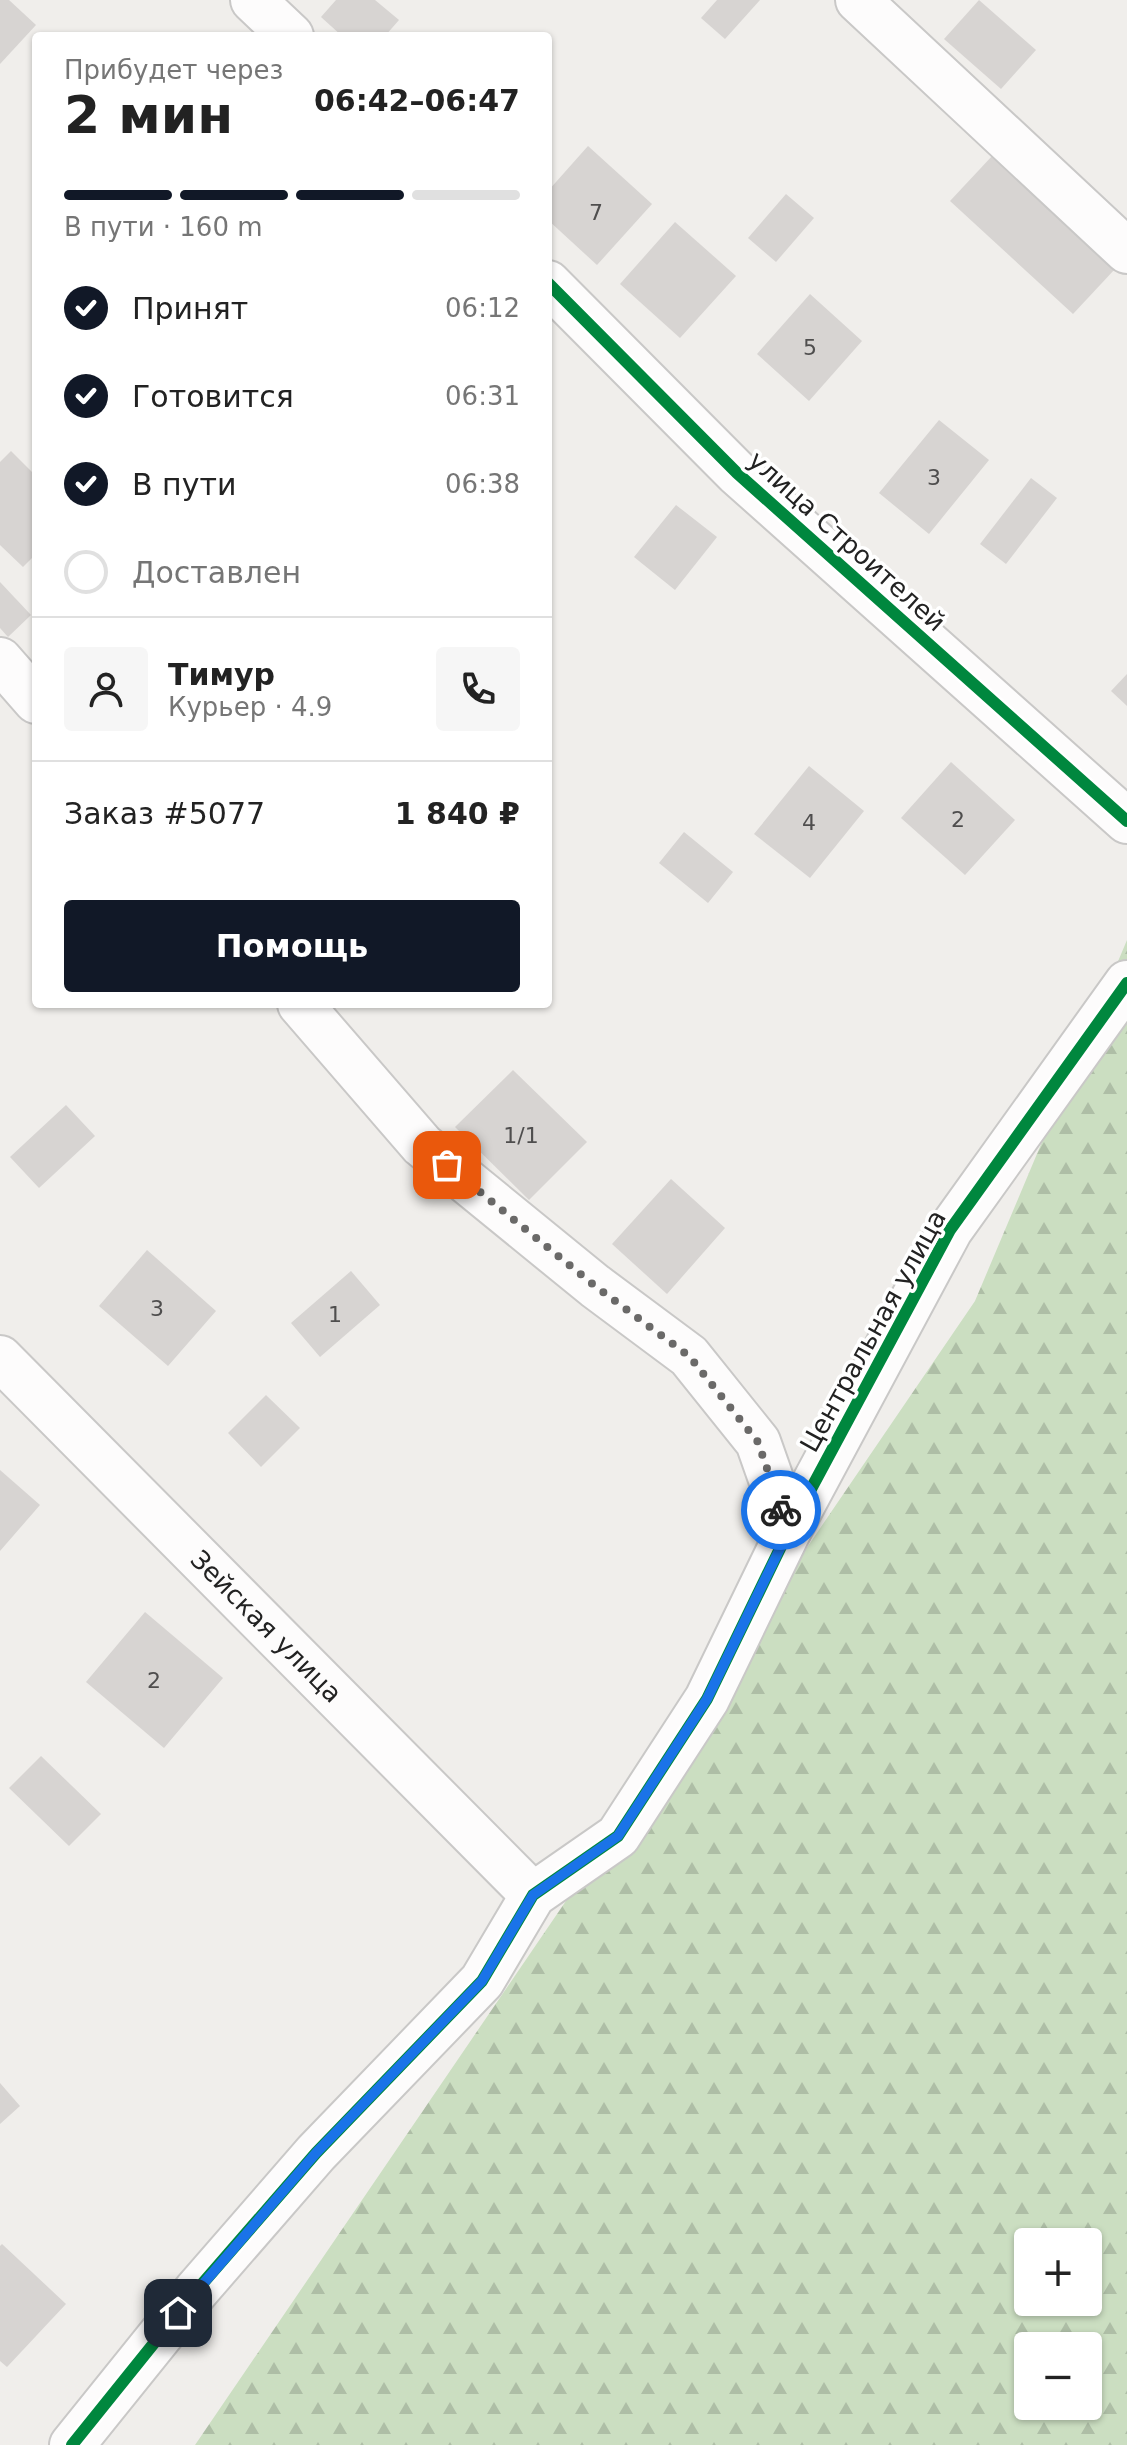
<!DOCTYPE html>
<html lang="ru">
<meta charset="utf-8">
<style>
:root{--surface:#fff;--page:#f6f6f6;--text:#222;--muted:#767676;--line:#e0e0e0;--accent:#111827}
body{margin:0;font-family:"DejaVu Sans",sans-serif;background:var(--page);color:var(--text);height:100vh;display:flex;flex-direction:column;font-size:30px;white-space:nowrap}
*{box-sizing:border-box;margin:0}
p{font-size:26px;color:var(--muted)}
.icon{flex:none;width:44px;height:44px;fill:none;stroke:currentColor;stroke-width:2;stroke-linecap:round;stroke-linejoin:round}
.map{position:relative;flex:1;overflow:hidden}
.drawer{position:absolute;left:32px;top:32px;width:520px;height:976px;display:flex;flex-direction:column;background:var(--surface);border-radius:8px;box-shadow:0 2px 6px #0004}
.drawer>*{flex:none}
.fabs{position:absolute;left:1014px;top:2228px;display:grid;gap:16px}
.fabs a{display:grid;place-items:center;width:88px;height:88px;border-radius:8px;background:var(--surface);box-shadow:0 2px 6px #0004;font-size:40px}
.pin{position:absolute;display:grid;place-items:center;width:68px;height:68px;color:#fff;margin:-34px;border-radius:16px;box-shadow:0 4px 12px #0006}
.courier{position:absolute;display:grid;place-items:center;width:80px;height:80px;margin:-40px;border:6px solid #1a73e8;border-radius:50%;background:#fff;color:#222;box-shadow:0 2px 10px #0007}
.summary em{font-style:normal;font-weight:600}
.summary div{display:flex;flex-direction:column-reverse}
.summary{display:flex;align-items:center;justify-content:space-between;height:136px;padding:0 32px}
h1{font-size:52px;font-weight:600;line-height:60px}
.bar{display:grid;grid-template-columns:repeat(4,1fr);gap:12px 8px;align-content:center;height:96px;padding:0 32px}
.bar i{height:10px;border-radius:6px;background:var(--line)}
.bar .on{background:var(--accent)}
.bar p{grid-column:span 4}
.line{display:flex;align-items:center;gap:20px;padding:0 32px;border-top:2px solid var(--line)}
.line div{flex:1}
.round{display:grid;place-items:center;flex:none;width:84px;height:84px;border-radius:8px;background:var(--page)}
ol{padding:0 32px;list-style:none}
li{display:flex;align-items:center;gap:24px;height:88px}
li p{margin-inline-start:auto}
li .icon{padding:8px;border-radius:50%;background:var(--accent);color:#fff;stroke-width:4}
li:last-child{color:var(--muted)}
li i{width:44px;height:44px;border:4px solid var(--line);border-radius:50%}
.action{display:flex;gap:16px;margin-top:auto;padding:16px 32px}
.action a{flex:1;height:92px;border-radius:8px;background:var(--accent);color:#fff;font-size:32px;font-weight:600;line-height:92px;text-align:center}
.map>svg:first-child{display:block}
.forest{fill:url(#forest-firs);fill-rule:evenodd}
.building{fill:#d7d4d2}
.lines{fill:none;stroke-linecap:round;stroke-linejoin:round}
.street-casing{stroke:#c9c8c7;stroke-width:48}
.street{stroke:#fdfcfc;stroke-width:44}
.cycleway-casing{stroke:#fff;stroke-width:17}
.cycleway{stroke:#00873e;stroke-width:12}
.done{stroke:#6a6968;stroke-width:8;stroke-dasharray:0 14.4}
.route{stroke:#1a73e8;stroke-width:10}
.labels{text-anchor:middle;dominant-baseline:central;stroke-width:7;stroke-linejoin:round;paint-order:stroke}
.number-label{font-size:22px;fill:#4f4e4e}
.street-label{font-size:26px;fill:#222;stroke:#fff}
</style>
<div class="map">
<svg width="1127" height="2445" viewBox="0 0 1127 2445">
<defs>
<pattern id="forest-firs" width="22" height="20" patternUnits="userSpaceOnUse" patternTransform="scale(2)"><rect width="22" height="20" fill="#cbdec1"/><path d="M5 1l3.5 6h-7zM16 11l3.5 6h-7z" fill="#aebea6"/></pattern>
</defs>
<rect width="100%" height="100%" fill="#f0eeeb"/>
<!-- forest -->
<path class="forest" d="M1127,940V2445H195L975,1301ZM1028,2242H1088V2302H1028ZM1028,2346H1088V2406H1028Z"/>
<!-- building -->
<g class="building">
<polygon points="0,0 9,0 36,25 0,64"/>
<polygon points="336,0 375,0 399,20 385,36 342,36 321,17"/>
<polygon points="717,0 760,0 725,39 701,18"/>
<polygon points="979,0 1036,50 1001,89 944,39"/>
<polygon points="588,146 652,204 597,265 548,220 548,191"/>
<polygon points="993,155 1115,269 1073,314 950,201"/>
<polygon points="786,194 814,218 776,262 748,238"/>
<polygon points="675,222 736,276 680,338 620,284"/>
<polygon points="810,294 862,341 809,401 757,354"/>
<polygon points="939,420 989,460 929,534 879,493"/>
<polygon points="11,451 36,476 36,554 23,567 0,545 0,462"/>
<polygon points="1031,478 1057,498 1006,564 980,544"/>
<polygon points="676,505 717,537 675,590 634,557"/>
<polygon points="0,582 31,615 8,637 0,628"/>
<polygon points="1127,674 1127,706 1111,691"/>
<polygon points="951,762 1015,820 965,875 901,818"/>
<polygon points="809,766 864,811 810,878 754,834"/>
<polygon points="684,832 733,872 708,903 659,863"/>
<polygon points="513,1070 587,1142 529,1200 455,1127"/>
<polygon points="66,1105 95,1136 39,1188 10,1157"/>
<polygon points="671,1179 725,1228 667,1294 612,1244"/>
<polygon points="147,1250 216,1311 168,1366 99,1306"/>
<polygon points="351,1271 380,1305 320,1357 291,1323"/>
<polygon points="266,1395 300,1428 261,1467 228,1433"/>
<polygon points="0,1470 40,1505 0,1551"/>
<polygon points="145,1612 223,1678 164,1748 86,1682"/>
<polygon points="41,1756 101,1814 69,1846 9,1788"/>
<polygon points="0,2083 20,2106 0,2124"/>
<polygon points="2,2244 66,2304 7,2367 0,2361 0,2246"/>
</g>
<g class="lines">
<!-- street casing -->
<g class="street-casing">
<g id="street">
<polyline points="253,0 291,36"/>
<polyline points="858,0 1127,251"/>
<polyline points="548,283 737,473 1127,821"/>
<polyline points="0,660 36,701"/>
<polyline points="300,1004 422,1145 595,1286 689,1356 758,1442 789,1530"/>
<path id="s1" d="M0,1358L533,1895"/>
<polyline points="72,2445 196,2291 316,2153 482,1981 533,1895 618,1836 707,1699 789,1530 950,1230 1127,983"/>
</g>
</g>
<!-- street -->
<use href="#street" class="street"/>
<!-- cycleway casing -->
<g class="cycleway-casing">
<g id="cycleway">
<polyline points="548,283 737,473 1127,821"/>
<polyline points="72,2445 196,2291 316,2153 482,1981 533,1895 618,1836 707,1699 789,1530 950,1230 1127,983"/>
</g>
</g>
<!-- cycleway -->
<use href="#cycleway" class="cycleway"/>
</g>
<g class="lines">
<!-- done -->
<polyline class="done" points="447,1165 595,1286 689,1356 758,1442 781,1510"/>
<!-- route -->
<polyline class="route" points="178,2313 316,2153 482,1981 533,1895 618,1836 707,1699 789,1530 781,1510"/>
</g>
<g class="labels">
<!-- number labels -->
<g class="number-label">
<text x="596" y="212">7</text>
<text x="810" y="347">5</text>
<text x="934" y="477">3</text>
<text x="958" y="819">2</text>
<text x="809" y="822">4</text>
<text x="521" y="1135">1/1</text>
<text x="157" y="1308">3</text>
<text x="335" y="1314">1</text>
<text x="154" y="1680">2</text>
</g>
<!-- street labels -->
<g class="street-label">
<text transform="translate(847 541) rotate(42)">улица Строителей</text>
<text transform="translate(873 1331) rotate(-61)">Центральная улица</text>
<text stroke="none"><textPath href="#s1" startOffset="378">Зейская улица</textPath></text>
</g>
</g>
</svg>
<div class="fabs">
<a>+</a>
<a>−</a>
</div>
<div class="pin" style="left:447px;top:1165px;background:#ea580c"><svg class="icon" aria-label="bag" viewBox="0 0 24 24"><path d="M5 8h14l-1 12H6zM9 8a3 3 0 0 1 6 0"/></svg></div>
<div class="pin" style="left:178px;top:2313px;background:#1f2937"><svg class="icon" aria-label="home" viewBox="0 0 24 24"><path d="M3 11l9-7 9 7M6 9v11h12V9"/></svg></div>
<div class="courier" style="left:781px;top:1510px"><svg class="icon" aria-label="bike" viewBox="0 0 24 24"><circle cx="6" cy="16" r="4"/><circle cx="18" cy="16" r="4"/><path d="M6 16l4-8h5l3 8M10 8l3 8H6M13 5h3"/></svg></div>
<section class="drawer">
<div class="summary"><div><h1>2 мин</h1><p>Прибудет через</p></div><em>06:42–06:47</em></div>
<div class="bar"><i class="on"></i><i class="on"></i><i class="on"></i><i></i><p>В пути · 160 m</p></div>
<ol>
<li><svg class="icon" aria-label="check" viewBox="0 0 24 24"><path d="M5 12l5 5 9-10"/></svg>Принят<p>06:12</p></li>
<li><svg class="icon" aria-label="check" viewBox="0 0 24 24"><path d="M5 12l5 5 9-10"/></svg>Готовится<p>06:31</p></li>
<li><svg class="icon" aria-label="check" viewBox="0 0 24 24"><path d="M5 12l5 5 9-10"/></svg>В пути<p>06:38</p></li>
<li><i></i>Доставлен</li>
</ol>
<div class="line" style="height:144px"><a class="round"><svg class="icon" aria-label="person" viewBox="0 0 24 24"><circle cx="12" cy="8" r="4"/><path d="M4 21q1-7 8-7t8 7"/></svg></a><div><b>Тимур</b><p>Курьер · 4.9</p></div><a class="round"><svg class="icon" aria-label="phone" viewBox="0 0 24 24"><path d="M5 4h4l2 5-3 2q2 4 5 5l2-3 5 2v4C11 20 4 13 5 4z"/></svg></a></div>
<div class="line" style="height:104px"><div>Заказ #5077</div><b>1 840 ₽</b></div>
<div class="action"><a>Помощь</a></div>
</section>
</div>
